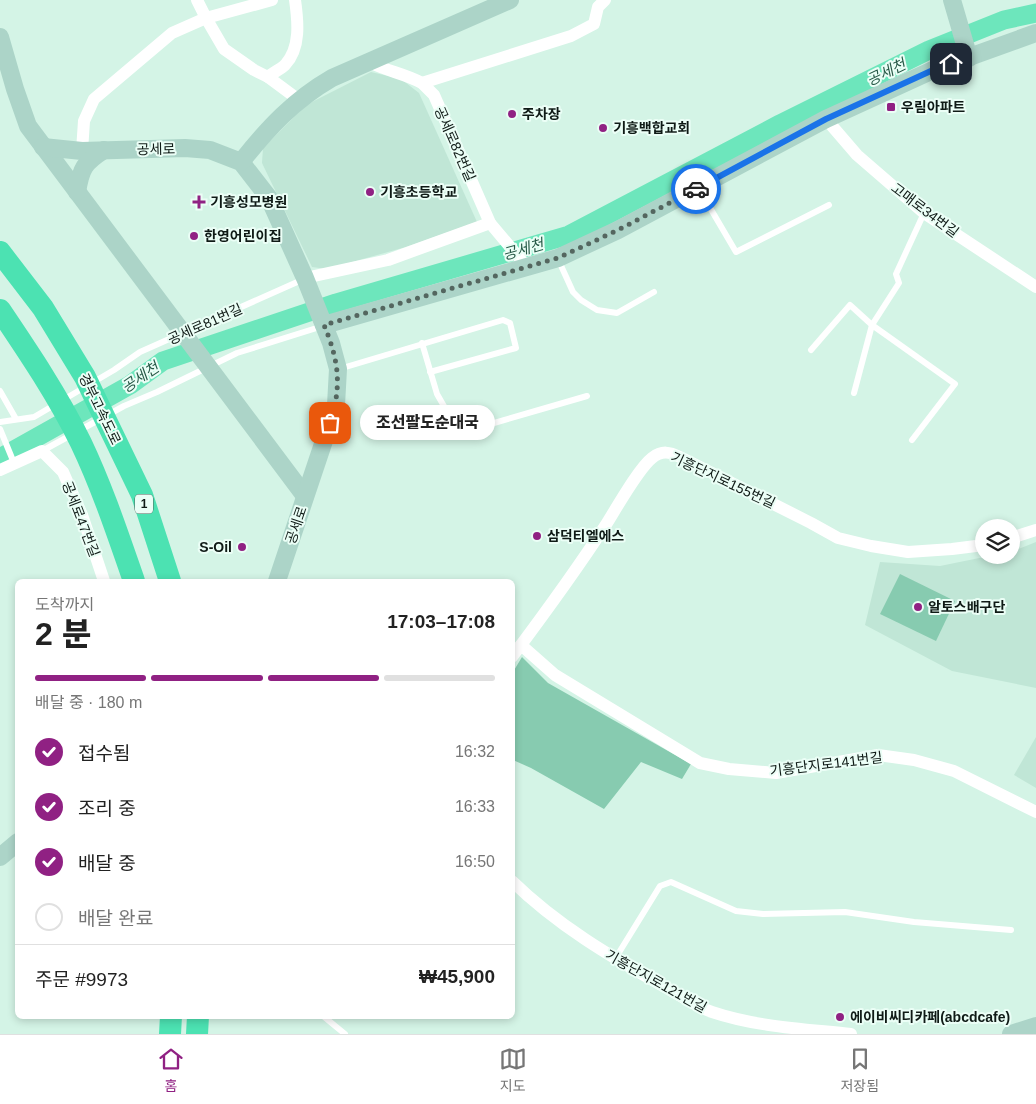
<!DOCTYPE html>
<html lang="ko">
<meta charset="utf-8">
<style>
:root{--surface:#fff;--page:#f6f6f6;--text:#222;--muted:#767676;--line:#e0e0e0;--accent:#902183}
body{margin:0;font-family:Helvetica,"Noto Sans KR",sans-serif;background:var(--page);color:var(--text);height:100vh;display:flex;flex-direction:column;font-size:19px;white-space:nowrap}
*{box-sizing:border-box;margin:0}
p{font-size:16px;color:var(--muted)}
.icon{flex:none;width:28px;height:28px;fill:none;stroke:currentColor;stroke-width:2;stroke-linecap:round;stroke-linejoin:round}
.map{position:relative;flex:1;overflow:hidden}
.drawer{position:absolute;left:15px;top:579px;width:500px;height:440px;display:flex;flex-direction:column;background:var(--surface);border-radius:8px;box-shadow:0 2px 8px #0003}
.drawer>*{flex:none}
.controls{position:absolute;left:975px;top:519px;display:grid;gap:10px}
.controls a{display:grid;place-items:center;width:45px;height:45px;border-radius:50%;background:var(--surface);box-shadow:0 2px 8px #0003;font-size:25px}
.pin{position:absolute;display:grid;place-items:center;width:42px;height:42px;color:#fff;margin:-21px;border-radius:10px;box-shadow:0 2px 8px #0006}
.courier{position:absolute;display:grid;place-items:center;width:50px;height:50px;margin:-25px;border:4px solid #1a73e8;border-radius:50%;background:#fff;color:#222;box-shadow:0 1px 6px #0007}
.bubble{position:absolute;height:35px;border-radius:18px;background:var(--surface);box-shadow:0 2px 8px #0003;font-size:16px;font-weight:800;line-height:35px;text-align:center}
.overview em{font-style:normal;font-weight:800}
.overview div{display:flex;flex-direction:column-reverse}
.overview{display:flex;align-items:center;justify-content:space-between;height:85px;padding:0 20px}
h1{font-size:32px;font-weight:800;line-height:38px}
.bar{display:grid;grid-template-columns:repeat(4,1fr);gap:8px 5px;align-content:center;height:60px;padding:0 20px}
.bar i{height:6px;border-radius:4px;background:var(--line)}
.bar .on{background:var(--accent)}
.bar p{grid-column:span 4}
.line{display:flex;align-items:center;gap:12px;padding:0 20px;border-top:1px solid var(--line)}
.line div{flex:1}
ol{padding:0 20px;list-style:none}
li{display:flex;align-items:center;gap:15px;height:55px}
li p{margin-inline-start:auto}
li .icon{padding:5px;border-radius:50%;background:var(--accent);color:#fff;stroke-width:4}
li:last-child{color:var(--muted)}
li i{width:28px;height:28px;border:2px solid var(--line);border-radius:50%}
.menu{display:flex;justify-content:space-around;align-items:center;height:70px;border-top:1px solid var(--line);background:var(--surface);font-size:14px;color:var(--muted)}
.menu a{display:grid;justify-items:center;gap:2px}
.menu .on{color:var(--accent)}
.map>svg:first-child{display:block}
.built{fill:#c0e6d6}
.green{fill:#87cbb0}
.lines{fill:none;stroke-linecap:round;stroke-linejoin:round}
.river{stroke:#6de6bc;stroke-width:19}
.lane{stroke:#fff;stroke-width:6}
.street{stroke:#fff;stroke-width:12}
.secondary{stroke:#acd4c8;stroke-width:18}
.highway{stroke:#4ce2b2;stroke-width:22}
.done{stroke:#54665f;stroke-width:5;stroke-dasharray:0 9}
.route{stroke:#1a73e8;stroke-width:6}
.poi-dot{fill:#902183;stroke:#ebfef6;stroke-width:2}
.labels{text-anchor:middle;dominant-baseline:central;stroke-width:4;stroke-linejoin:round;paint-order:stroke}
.shield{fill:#ebfef6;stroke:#515e59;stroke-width:1}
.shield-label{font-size:12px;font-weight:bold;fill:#0f1a16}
.poi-label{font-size:14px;font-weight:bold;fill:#0f1a16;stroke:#ebfef6;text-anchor:start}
.street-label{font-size:14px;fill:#0f1a16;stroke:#ebfef6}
.water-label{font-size:15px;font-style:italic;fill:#265846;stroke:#ebfef6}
</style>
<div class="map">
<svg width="1036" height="1034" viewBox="0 0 1036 1034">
<rect width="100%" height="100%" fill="#d4f4e6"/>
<!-- built -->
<g class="built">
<polygon points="371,72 401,79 419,93 477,222 406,247 327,269 312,267 262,163 263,148 306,105"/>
<polygon points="1036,542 1036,688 952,671 865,625 880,562 940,566 994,555 1011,555 1011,552"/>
<polygon points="1036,737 1036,788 1014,775"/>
</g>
<!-- green -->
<g class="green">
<polygon points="900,574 955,601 936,641 880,614"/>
<polygon points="522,657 548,683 691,764 682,779 641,762 604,809 531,768 513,760 513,672"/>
</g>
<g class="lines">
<!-- river -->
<polyline class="river" points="0,458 130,385 163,361 336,303 569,235 780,124 929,50 1004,20 1036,13"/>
<!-- lane -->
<g class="lane">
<polyline points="699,189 736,252 829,205"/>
<polyline points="558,259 573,292 581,300 597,310 617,313 654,292"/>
<polyline points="422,343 437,394 449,415 470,430 587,396"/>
<polyline points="811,350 850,305 872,325 899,283 896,274 924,213"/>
<polyline points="339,369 503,320 510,323 516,348 430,372"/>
<polyline points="0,391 16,419"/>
<polyline points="854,393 872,325 955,384 912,440"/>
<polyline points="0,422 34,417 114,370 140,352 304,279"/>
<polyline points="0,429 14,463"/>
<polyline points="42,451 124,406 157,392 237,353 323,326"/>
<polyline points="615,959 660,886 671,882 736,911 763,914 845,912 914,922 1011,930"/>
<polyline points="323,1016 345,1034"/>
</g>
<!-- street -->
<g class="street">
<polyline points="197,0 206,18 224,49 254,70 268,77 299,100"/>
<path d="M371,63C387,71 406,74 422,83"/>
<path d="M268,77C273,72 280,70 285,65C301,48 298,21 295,0"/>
<polyline points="826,119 857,155 924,213 1036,287"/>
<polyline points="82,151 84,121 94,99 172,33 206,18 272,0"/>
<polyline points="490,223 527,267"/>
<polyline points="305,278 388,260 490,223 434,95 422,83 571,36 594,24 598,7 605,0"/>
<polyline points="0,470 42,451 63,472 82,515 104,581"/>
<polyline points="1011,538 1036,530"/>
<polyline points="521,645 555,675 700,763 729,769 776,773 878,755 914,760 954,771 1036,812"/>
<path d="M512,657C545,613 577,569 607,523C617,507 639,468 652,458C662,450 670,452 680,457L811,523L838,538L871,546L908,552L952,549L984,545"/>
<path d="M512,881C557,925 611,957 665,987C680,995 696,1007 712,1012C757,1027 805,1029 851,1034"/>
</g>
<!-- secondary -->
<g class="secondary">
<polyline points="952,0 969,58"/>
<polyline points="0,37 15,89 28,126 305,496"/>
<polyline points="43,147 82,151 185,148 210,150 241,162 269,198 305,278 331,343 338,369 336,405 277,581"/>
<path d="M241,162C268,128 294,100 332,78L510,0"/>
<path d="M77,192C81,168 84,163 104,150"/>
<polyline points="324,325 558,258 618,230 826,119 933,70 1036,33"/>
<polyline points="0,857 18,842"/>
<polyline points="1011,1034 1036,1026"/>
</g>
<!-- highway -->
<g class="highway">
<polyline points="0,252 43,308 85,377 142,495 170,581"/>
<path d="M0,310C29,353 58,396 81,443C102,487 118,535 134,581"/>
<polyline points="170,1034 171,1016"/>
<polyline points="197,1034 198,1016"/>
</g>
</g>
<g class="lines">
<!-- done -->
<path class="done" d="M330,423C342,386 339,361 324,325L558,258L618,230L696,189"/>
<!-- route -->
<polyline class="route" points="696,189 826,119 933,70 951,64"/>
</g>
<!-- markers -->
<g class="poi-dot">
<rect x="886" y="102" width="10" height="10" rx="2.5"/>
<circle cx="512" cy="114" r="5"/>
<circle cx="603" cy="128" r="5"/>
<circle cx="370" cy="192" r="5"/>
<path d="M196.5 194.5h5v5h5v5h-5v5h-5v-5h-5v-5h5z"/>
<circle cx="194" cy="236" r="5"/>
<circle cx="537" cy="536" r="5"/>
<circle cx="242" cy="547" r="5"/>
<circle cx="918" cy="607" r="5"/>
<circle cx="840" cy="1017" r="5"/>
</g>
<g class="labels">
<!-- shield labels -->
<rect class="shield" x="135" y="494.5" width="18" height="19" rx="4"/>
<g class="shield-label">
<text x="144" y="504">1</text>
</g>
<!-- poi labels -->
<g class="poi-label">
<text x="901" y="107">우림아파트</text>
<text x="522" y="114">주차장</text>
<text x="613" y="128">기흥백합교회</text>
<text x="380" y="192">기흥초등학교</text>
<text x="210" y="202">기흥성모병원</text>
<text x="204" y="236">한영어린이집</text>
<text x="547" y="536">삼덕티엘에스</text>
<text x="232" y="547" text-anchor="end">S-Oil</text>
<text x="928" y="607">알토스배구단</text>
<text x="850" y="1017">에이비씨디카페(abcdcafe)</text>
</g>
<!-- street labels -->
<g class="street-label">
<text transform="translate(455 144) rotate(66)">공세로82번길</text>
<text transform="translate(156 149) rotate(-1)">공세로</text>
<text transform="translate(925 210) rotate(37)">고매로34번길</text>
<text transform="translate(205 324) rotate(-24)">공세로81번길</text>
<text transform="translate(100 409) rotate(64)">경부고속도로</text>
<text transform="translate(723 480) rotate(25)">기흥단지로155번길</text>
<text transform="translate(81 519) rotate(69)">공세로47번길</text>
<text transform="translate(296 525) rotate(-71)">공세로</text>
<text transform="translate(826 764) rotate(-7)">기흥단지로141번길</text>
<text transform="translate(656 981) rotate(29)">기흥단지로121번길</text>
</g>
<!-- water labels -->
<g class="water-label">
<text transform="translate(886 72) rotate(-26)">공세천</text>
<text transform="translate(523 249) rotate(-16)">공세천</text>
<text transform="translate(140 377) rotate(-34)">공세천</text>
</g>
</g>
</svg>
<div class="controls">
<a><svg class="icon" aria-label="layers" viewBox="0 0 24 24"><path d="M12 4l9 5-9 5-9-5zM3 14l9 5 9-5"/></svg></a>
</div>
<div class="pin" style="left:330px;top:423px;background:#ea580c"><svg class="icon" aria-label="bag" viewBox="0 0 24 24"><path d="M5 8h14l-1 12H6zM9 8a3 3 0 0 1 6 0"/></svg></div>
<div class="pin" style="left:951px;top:64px;background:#1f2937"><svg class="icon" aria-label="home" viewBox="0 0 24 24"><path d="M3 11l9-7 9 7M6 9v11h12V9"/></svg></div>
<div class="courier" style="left:696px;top:189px"><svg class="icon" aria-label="car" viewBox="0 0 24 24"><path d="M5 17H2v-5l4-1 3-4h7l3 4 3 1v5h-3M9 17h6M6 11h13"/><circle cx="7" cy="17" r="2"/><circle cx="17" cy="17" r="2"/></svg></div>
<div class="bubble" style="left:360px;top:405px;width:135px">조선팔도순대국</div>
<section class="drawer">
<div class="overview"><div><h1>2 분</h1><p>도착까지</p></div><em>17:03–17:08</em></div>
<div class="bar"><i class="on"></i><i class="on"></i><i class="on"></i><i></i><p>배달 중 · 180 m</p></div>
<ol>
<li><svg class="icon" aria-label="check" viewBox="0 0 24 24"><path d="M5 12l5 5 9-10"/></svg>접수됨<p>16:32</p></li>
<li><svg class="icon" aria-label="check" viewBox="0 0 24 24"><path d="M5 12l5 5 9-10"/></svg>조리 중<p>16:33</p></li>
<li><svg class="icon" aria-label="check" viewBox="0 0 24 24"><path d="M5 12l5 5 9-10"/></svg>배달 중<p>16:50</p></li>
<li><i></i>배달 완료</li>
</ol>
<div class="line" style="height:65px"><div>주문 #9973</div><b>₩45,900</b></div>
</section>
</div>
<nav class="menu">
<a class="on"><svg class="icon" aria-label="home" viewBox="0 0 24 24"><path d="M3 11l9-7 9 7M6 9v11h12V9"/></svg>홈</a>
<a><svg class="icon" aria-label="map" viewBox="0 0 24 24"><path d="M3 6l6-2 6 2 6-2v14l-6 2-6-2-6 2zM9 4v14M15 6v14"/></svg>지도</a>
<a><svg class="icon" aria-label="saved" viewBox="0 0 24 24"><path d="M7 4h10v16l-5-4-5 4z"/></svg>저장됨</a>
</nav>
